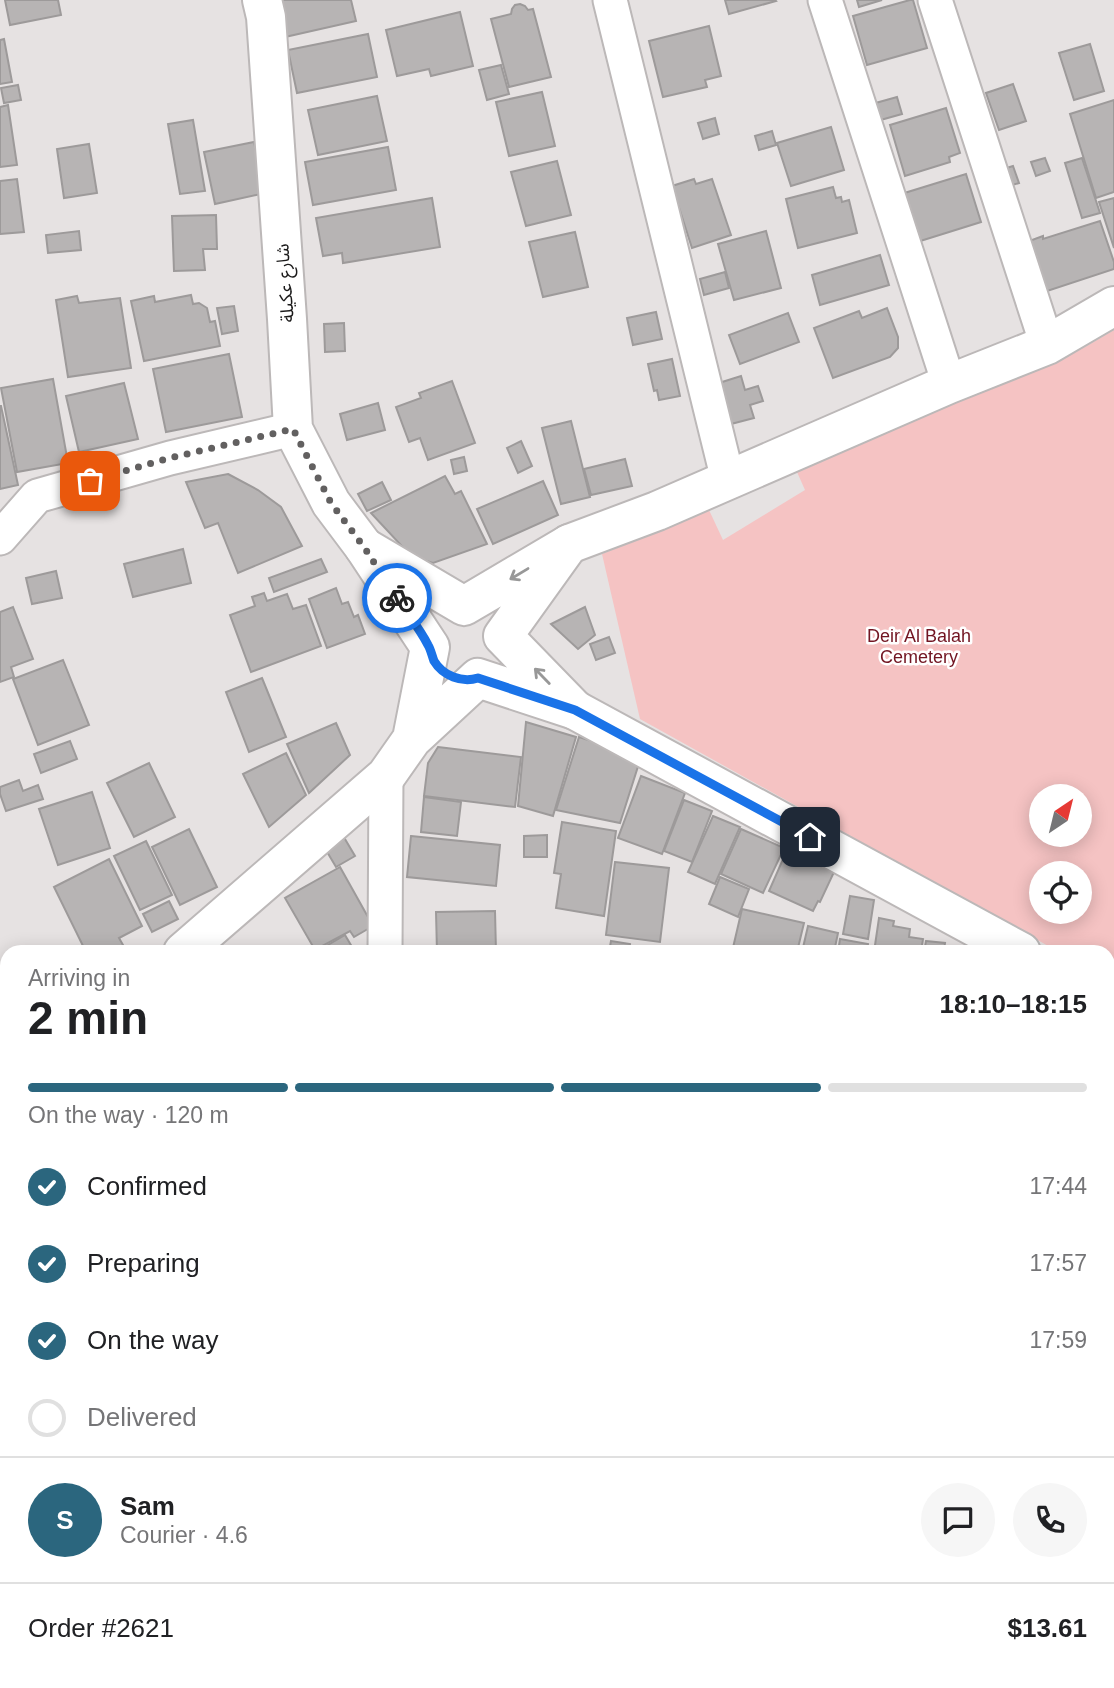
<!DOCTYPE html>
<meta charset="utf-8">
<style>
:root{--surface:#fff;--page:#f6f6f6;--text:#202124;--muted:#757577;--line:#e0e0e0;--accent:#2b667e}
body{margin:0;font-family:Arial,"Noto Sans Arabic",sans-serif;background:var(--page);color:var(--text);height:100vh;display:flex;flex-direction:column;font-size:26px;white-space:nowrap}
*{box-sizing:border-box;margin:0}
p{font-size:23px;color:var(--muted)}
.icon{flex:none;width:38px;height:38px;fill:none;stroke:currentColor;stroke-width:2;stroke-linecap:round;stroke-linejoin:round}
.map{position:relative;flex:1;overflow:hidden}
.side{position:absolute;left:0px;top:945px;width:1115px;height:744px;display:flex;flex-direction:column;background:var(--surface);border-radius:21px 21px 0 0;box-shadow:0 4px 18px #0003}
.side>*{flex:none}
.needle{width:46px;rotate:35deg}
.buttons{position:absolute;left:1029px;top:784px;display:grid;gap:14px}
.buttons a{display:grid;place-items:center;width:63px;height:63px;border-radius:50%;background:var(--surface);box-shadow:0 4px 18px #0003;font-size:35px}
.pin{position:absolute;display:grid;place-items:center;width:60px;height:60px;color:#fff;margin:-30px;border-radius:14px;box-shadow:0 4px 10px #0006}
.courier{position:absolute;display:grid;place-items:center;width:70px;height:70px;margin:-35px;border:5px solid #1a73e8;border-radius:50%;background:#fff;color:#222;box-shadow:0 2px 9px #0007}
.headline em{font-style:normal;font-weight:800}
.headline div{display:flex;flex-direction:column-reverse}
.headline{display:flex;align-items:center;justify-content:space-between;height:119px;padding:0 28px}
h1{font-size:46px;font-weight:800;line-height:52px}
.bar{display:grid;grid-template-columns:repeat(4,1fr);gap:10px 7px;align-content:center;height:84px;padding:0 28px}
.bar i{height:9px;border-radius:5px;background:var(--line)}
.bar .selected{background:var(--accent)}
.bar p{grid-column:span 4}
.line{display:flex;align-items:center;gap:18px;padding:0 28px;border-top:2px solid var(--line)}
.line div{flex:1}
.round{display:grid;place-items:center;flex:none;width:74px;height:74px;border-radius:37px;background:var(--page)}
ol{padding:0 28px;list-style:none}
li{display:flex;align-items:center;gap:21px;height:77px}
li p{margin-inline-start:auto}
li .icon{padding:7px;border-radius:50%;background:var(--accent);color:#fff;stroke-width:4}
li:last-child{color:var(--muted)}
li i{width:38px;height:38px;border:4px solid var(--line);border-radius:50%}
.map>svg:first-child{display:block}
.green{fill:#f5c3c3;fill-rule:evenodd}
.building{fill:#b7b4b4;stroke:#9d9a9a;stroke-width:2}
.lines{fill:none;stroke-linecap:round;stroke-linejoin:round}
.minor-casing{stroke:#bcb8b8;stroke-width:37}
.tertiary-casing{stroke:#bcb8b8;stroke-width:42}
.minor{stroke:#fff;stroke-width:33}
.tertiary{stroke:#fff;stroke-width:38}
.oneway{stroke:#989898}
.done{stroke:#626060;stroke-width:7;stroke-dasharray:0 12.6}
.route{stroke:#1a73e8;stroke-width:9}
.labels{text-anchor:middle;dominant-baseline:central;stroke-width:5;stroke-linejoin:round;paint-order:stroke}
.street-label{font-size:18px;fill:#1b1a1a;stroke:#fff}
.park-label{font-size:18px;fill:#721522;stroke:#fff}
</style>
<div class="map">
<svg width="1114" height="1688" viewBox="0 0 1114 1688">
<rect width="100%" height="100%" fill="#e6e2e2"/>
<!-- green -->
<path class="green" d="M1114,330V983L1108,979V952H1059L640,719L602,554L709,510L723,540L805,490L797,472L798,471L1085,347ZM1041,796H1080V835H1041ZM1041,873H1080V912H1041Z"/>
<!-- building -->
<g class="building">
<polygon points="5,0 58,0 61,15 10,25"/>
<polygon points="277,0 351,0 356,21 285,37"/>
<polygon points="725,0 775,0 776,1 729,14"/>
<polygon points="857,0 882,0 859,7"/>
<polygon points="910,0 913,0 927,48 867,65 853,16"/>
<polygon points="520,4 525,6 528,10 533,9 551,77 509,87 491,19 511,14 512,9 515,5"/>
<polygon points="460,12 473,66 431,76 429,69 397,76 386,30"/>
<polygon points="709,26 721,76 705,80 707,87 663,97 649,41"/>
<polygon points="368,34 377,77 297,93 288,50"/>
<polygon points="4,39 12,82 0,84 0,40"/>
<polygon points="1090,44 1104,91 1074,100 1059,53"/>
<polygon points="501,65 509,94 487,100 479,70"/>
<polygon points="1013,84 1026,121 999,130 986,93"/>
<polygon points="18,85 21,100 4,103 1,88"/>
<polygon points="542,92 555,146 509,156 496,102"/>
<polygon points="377,96 387,141 318,155 308,110"/>
<polygon points="897,97 902,114 877,121 872,104"/>
<polygon points="1114,100 1114,192 1096,198 1070,114"/>
<polygon points="8,105 17,165 0,167 0,107"/>
<polygon points="946,108 960,153 949,157 950,162 905,176 890,125"/>
<polygon points="715,118 719,134 703,139 698,123"/>
<polygon points="193,120 205,191 180,194 168,124"/>
<polygon points="831,127 844,170 791,186 777,143"/>
<polygon points="772,131 776,145 759,150 755,136"/>
<polygon points="254,142 265,193 215,204 204,152"/>
<polygon points="89,144 97,193 64,198 57,149"/>
<polygon points="388,147 396,190 313,205 305,162"/>
<polygon points="1045,158 1050,171 1036,176 1031,162"/>
<polygon points="1082,158 1100,213 1082,218 1065,163"/>
<polygon points="557,161 571,215 526,226 511,172"/>
<polygon points="1013,166 1019,183 1003,188 997,171"/>
<polygon points="966,174 981,222 914,243 898,195"/>
<polygon points="17,179 24,232 0,234 0,181"/>
<polygon points="694,179 696,184 712,179 731,235 692,248 672,186"/>
<polygon points="833,187 836,198 841,197 842,202 849,200 857,233 798,248 786,199"/>
<polygon points="432,198 440,247 343,263 342,253 323,256 316,218"/>
<polygon points="1114,198 1114,248 1099,202"/>
<polygon points="216,215 217,249 203,249 205,270 174,271 172,216"/>
<polygon points="1100,221 1114,262 1114,269 1038,294 1021,244 1043,236 1043,239"/>
<polygon points="79,231 81,250 48,253 46,235"/>
<polygon points="766,231 781,288 734,300 718,244"/>
<polygon points="575,232 588,287 543,297 529,242"/>
<polygon points="880,255 889,285 820,305 812,275"/>
<polygon points="725,272 729,288 704,295 700,279"/>
<polygon points="191,295 193,304 199,303 207,308 210,322 215,321 220,346 144,361 131,301 154,296 155,302"/>
<polygon points="77,296 79,303 120,298 131,368 68,377 56,300"/>
<polygon points="234,306 238,331 222,334 217,308"/>
<polygon points="887,308 898,337 898,348 890,357 833,378 814,328 859,311 862,318"/>
<polygon points="656,312 662,339 633,345 627,318"/>
<polygon points="788,313 799,342 740,364 729,335"/>
<polygon points="344,323 345,351 325,352 324,324"/>
<polygon points="229,354 242,417 166,432 153,369"/>
<polygon points="672,359 680,396 659,400 657,390 654,391 648,364"/>
<polygon points="741,376 745,390 758,386 763,401 750,405 754,418 731,424 719,383"/>
<polygon points="53,379 68,463 17,472 1,388"/>
<polygon points="452,381 475,443 428,460 420,438 409,442 396,407 421,398 419,393"/>
<polygon points="124,383 138,439 79,452 66,396"/>
<polygon points="378,403 385,430 347,440 340,414"/>
<polygon points="0,406 1,406 18,485 0,489"/>
<polygon points="571,421 590,497 561,504 542,428"/>
<polygon points="521,441 532,466 518,473 507,448"/>
<polygon points="464,457 467,471 454,474 451,460"/>
<polygon points="625,459 632,486 591,495 584,469"/>
<polygon points="228,474 258,490 281,507 302,546 238,573 218,523 205,528 186,482"/>
<polygon points="445,476 455,494 461,491 487,544 433,563 411,556 371,513"/>
<polygon points="543,481 558,515 493,544 477,509"/>
<polygon points="382,482 391,500 367,511 358,494"/>
<polygon points="183,549 191,583 133,597 124,564"/>
<polygon points="321,559 327,572 274,592 269,578"/>
<polygon points="56,571 62,598 32,604 26,578"/>
<polygon points="336,588 342,604 348,602 354,617 358,615 365,634 327,648 309,599"/>
<polygon points="264,593 267,601 287,594 293,609 306,605 321,646 251,672 230,615 255,606 252,597"/>
<polygon points="13,607 33,659 11,667 14,677 0,682 0,612"/>
<polygon points="585,607 595,635 578,649 551,624"/>
<polygon points="609,637 615,653 596,660 590,644"/>
<polygon points="63,660 89,725 38,745 13,679"/>
<polygon points="262,678 286,737 249,752 226,692"/>
<polygon points="526,722 576,737 553,816 518,806"/>
<polygon points="336,723 350,755 309,793 287,744"/>
<polygon points="579,737 641,757 620,823 556,810"/>
<polygon points="70,741 77,759 41,773 34,754"/>
<polygon points="438,747 521,757 515,807 424,796 428,763"/>
<polygon points="286,753 306,795 269,827 243,774"/>
<polygon points="149,763 175,817 134,837 107,783"/>
<polygon points="641,776 685,793 662,854 618,838"/>
<polygon points="19,780 23,791 38,785 43,799 6,811 0,794 0,787"/>
<polygon points="92,792 110,848 58,865 39,809"/>
<polygon points="424,797 461,802 457,836 421,832"/>
<polygon points="684,800 712,811 692,862 664,851"/>
<polygon points="713,816 740,827 715,884 688,872"/>
<polygon points="562,822 616,831 604,916 556,908 561,874 554,873"/>
<polygon points="189,829 217,887 180,905 152,847"/>
<polygon points="741,829 784,848 763,893 721,874"/>
<polygon points="342,834 355,856 336,867 323,845"/>
<polygon points="547,835 547,857 524,857 524,836"/>
<polygon points="411,836 500,845 496,886 407,877"/>
<polygon points="146,841 172,895 140,910 114,856"/>
<polygon points="787,850 834,872 820,902 818,901 813,911 769,891"/>
<polygon points="109,859 142,926 119,938 127,952 86,952 54,887"/>
<polygon points="615,862 669,868 660,942 606,935"/>
<polygon points="340,867 373,926 354,937 350,931 315,950 285,898"/>
<polygon points="720,877 749,889 738,917 709,904"/>
<polygon points="850,896 874,900 868,939 843,934"/>
<polygon points="169,901 178,919 152,932 143,914"/>
<polygon points="742,909 804,923 797,952 732,952"/>
<polygon points="495,911 496,952 437,952 436,912"/>
<polygon points="879,918 894,921 893,926 910,929 909,937 923,939 921,952 874,952"/>
<polygon points="808,926 838,933 834,952 802,952"/>
<polygon points="345,935 355,952 316,952"/>
<polygon points="840,939 868,944 867,952 838,952"/>
<polygon points="611,941 630,944 629,952 609,952"/>
<polygon points="926,941 945,943 944,950 952,952 924,952"/>
<polygon points="7,977 7,1036 0,1040 0,981"/>
<polygon points="1108,1065 1114,1091 1114,1102 1108,1104"/>
<polygon points="7,1082 7,1162 0,1145 0,1085"/>
<polygon points="1114,1131 1114,1161 1108,1162 1108,1132"/>
<polygon points="0,1161 7,1179 7,1182 0,1185"/>
<polygon points="1108,1185 1113,1201 1110,1201 1114,1215 1114,1230 1108,1232"/>
<polygon points="7,1191 7,1242 0,1244 0,1194"/>
<polygon points="7,1247 7,1292 3,1294 0,1286 0,1250"/>
<polygon points="7,1297 7,1331 0,1312 0,1299"/>
<polygon points="0,1340 2,1344 6,1343 7,1345 7,1395 0,1398"/>
<polygon points="1114,1370 1114,1440 1108,1442 1108,1372"/>
<polygon points="7,1494 7,1529 3,1530 0,1523 0,1497"/>
<polygon points="1,1536 7,1548 7,1585 0,1588 0,1537"/>
<polygon points="1113,1576 1114,1639 1108,1641 1108,1578"/>
<polygon points="0,1624 7,1635 7,1660 0,1664"/>
<polygon points="7,1678 7,1682 36,1682 39,1688 5,1688 2,1680"/>
<polygon points="38,1682 75,1682 79,1688 42,1688"/>
<polygon points="83,1682 119,1682 109,1688 87,1688"/>
<polygon points="166,1682 199,1682 201,1688 168,1688"/>
<polygon points="209,1682 261,1682 264,1688 211,1688"/>
<polygon points="535,1682 550,1682 552,1688 517,1688"/>
<polygon points="557,1682 617,1682 619,1688 559,1688"/>
<polygon points="715,1682 749,1682 751,1688 717,1688"/>
</g>
<g class="lines">
<!-- minor casing -->
<g class="minor-casing">
<g id="minor">
<polyline points="610,0 728,480"/>
<polyline points="825,0 949,384"/>
<polyline points="935,0 1047,345"/>
<polyline points="0,538 37,496 170,458 293,429"/>
<polyline points="385,952 386,776"/>
<polyline points="0,1608 7,1603"/>
<polyline points="390,1682 390,1688"/>
<polyline points="642,1682 644,1688"/>
</g>
</g>
<!-- tertiary casing -->
<g class="tertiary-casing">
<g id="tertiary">
<polyline points="262,0 266,17 287,319 293,429 331,503 364,547"/>
<polyline points="569,544 657,511 949,384 1047,345 1114,306"/>
<polyline points="575,710 1021,952"/>
<polyline points="183,952 386,776 412,739 478,678 575,710 503,636 569,544 464,606 364,547 430,647 412,739"/>
<polyline points="1108,999 1114,1002"/>
<polyline points="0,1066 7,1062"/>
</g>
</g>
<!-- minor -->
<use href="#minor" class="minor"/>
<!-- tertiary -->
<use href="#tertiary" class="tertiary"/>
</g>
<!-- one-way arrows -->
<defs><path id="oneway-shaft" d="M-6 0H5M1.5-3L5.5 0L1.5 3" fill="none" stroke-width="1.6" stroke-linecap="round" stroke-linejoin="round" transform="scale(1.75)"/></defs>
<g class="oneway">
<use href="#oneway-shaft" transform="translate(519 574) rotate(149)"/>
<use href="#oneway-shaft" transform="translate(542 676) rotate(-134)"/>
</g>
<g class="lines">
<!-- done -->
<polyline class="done" points="90,481 170,458 293,429 331,503 364,547 397,598"/>
<!-- route -->
<path class="route" d="M397,598C407,613 420,629 428,645C431,650 432,656 434,661C443,676 462,683 478,678L575,710L810,837"/>
</g>
<g class="labels">
<!-- street labels -->
<g class="street-label">
<text transform="translate(285 283) rotate(-94)">شارع عكيلة</text>
</g>
<!-- park labels -->
<g class="park-label">
<text x="919" y="636">Deir Al Balah<tspan x="919" dy="21">Cemetery</tspan></text>
</g>
</g>
</svg>
<div class="buttons">
<a><svg class="needle" viewBox="-14 -14 28 28"><path d="M0-13l5 13h-10z" fill="#e53935"/><path d="M0 13l5-13h-10z" fill="#757577"/></svg></a>
<a><svg class="icon" aria-label="locate" viewBox="0 0 24 24"><circle cx="12" cy="12" r="6"/><path d="M12 2v4M12 18v4M2 12h4M18 12h4"/></svg></a>
</div>
<div class="pin" style="left:90px;top:481px;background:#ea580c"><svg class="icon" aria-label="bag" viewBox="0 0 24 24"><path d="M5 8h14l-1 12H6zM9 8a3 3 0 0 1 6 0"/></svg></div>
<div class="pin" style="left:810px;top:837px;background:#1f2937"><svg class="icon" aria-label="home" viewBox="0 0 24 24"><path d="M3 11l9-7 9 7M6 9v11h12V9"/></svg></div>
<div class="courier" style="left:397px;top:598px"><svg class="icon" aria-label="bike" viewBox="0 0 24 24"><circle cx="6" cy="16" r="4"/><circle cx="18" cy="16" r="4"/><path d="M6 16l4-8h5l3 8M10 8l3 8H6M13 5h3"/></svg></div>
<section class="side">
<div class="headline"><div><h1>2 min</h1><p>Arriving in</p></div><em>18:10–18:15</em></div>
<div class="bar"><i class="selected"></i><i class="selected"></i><i class="selected"></i><i></i><p>On the way · 120 m</p></div>
<ol>
<li><svg class="icon" aria-label="check" viewBox="0 0 24 24"><path d="M5 12l5 5 9-10"/></svg>Confirmed<p>17:44</p></li>
<li><svg class="icon" aria-label="check" viewBox="0 0 24 24"><path d="M5 12l5 5 9-10"/></svg>Preparing<p>17:57</p></li>
<li><svg class="icon" aria-label="check" viewBox="0 0 24 24"><path d="M5 12l5 5 9-10"/></svg>On the way<p>17:59</p></li>
<li><i></i>Delivered</li>
</ol>
<div class="line" style="height:126px"><b class="round" style="background:var(--accent);color:#fff">S</b><div><b>Sam</b><p>Courier · 4.6</p></div><a class="round"><svg class="icon" aria-label="chat" viewBox="0 0 24 24"><path d="M4 5h16v11H9l-5 4z"/></svg></a><a class="round"><svg class="icon" aria-label="phone" viewBox="0 0 24 24"><path d="M5 4h4l2 5-3 2q2 4 5 5l2-3 5 2v4C11 20 4 13 5 4z"/></svg></a></div>
<div class="line" style="height:91px"><div>Order #2621</div><b>$13.61</b></div>
</section>
</div>
